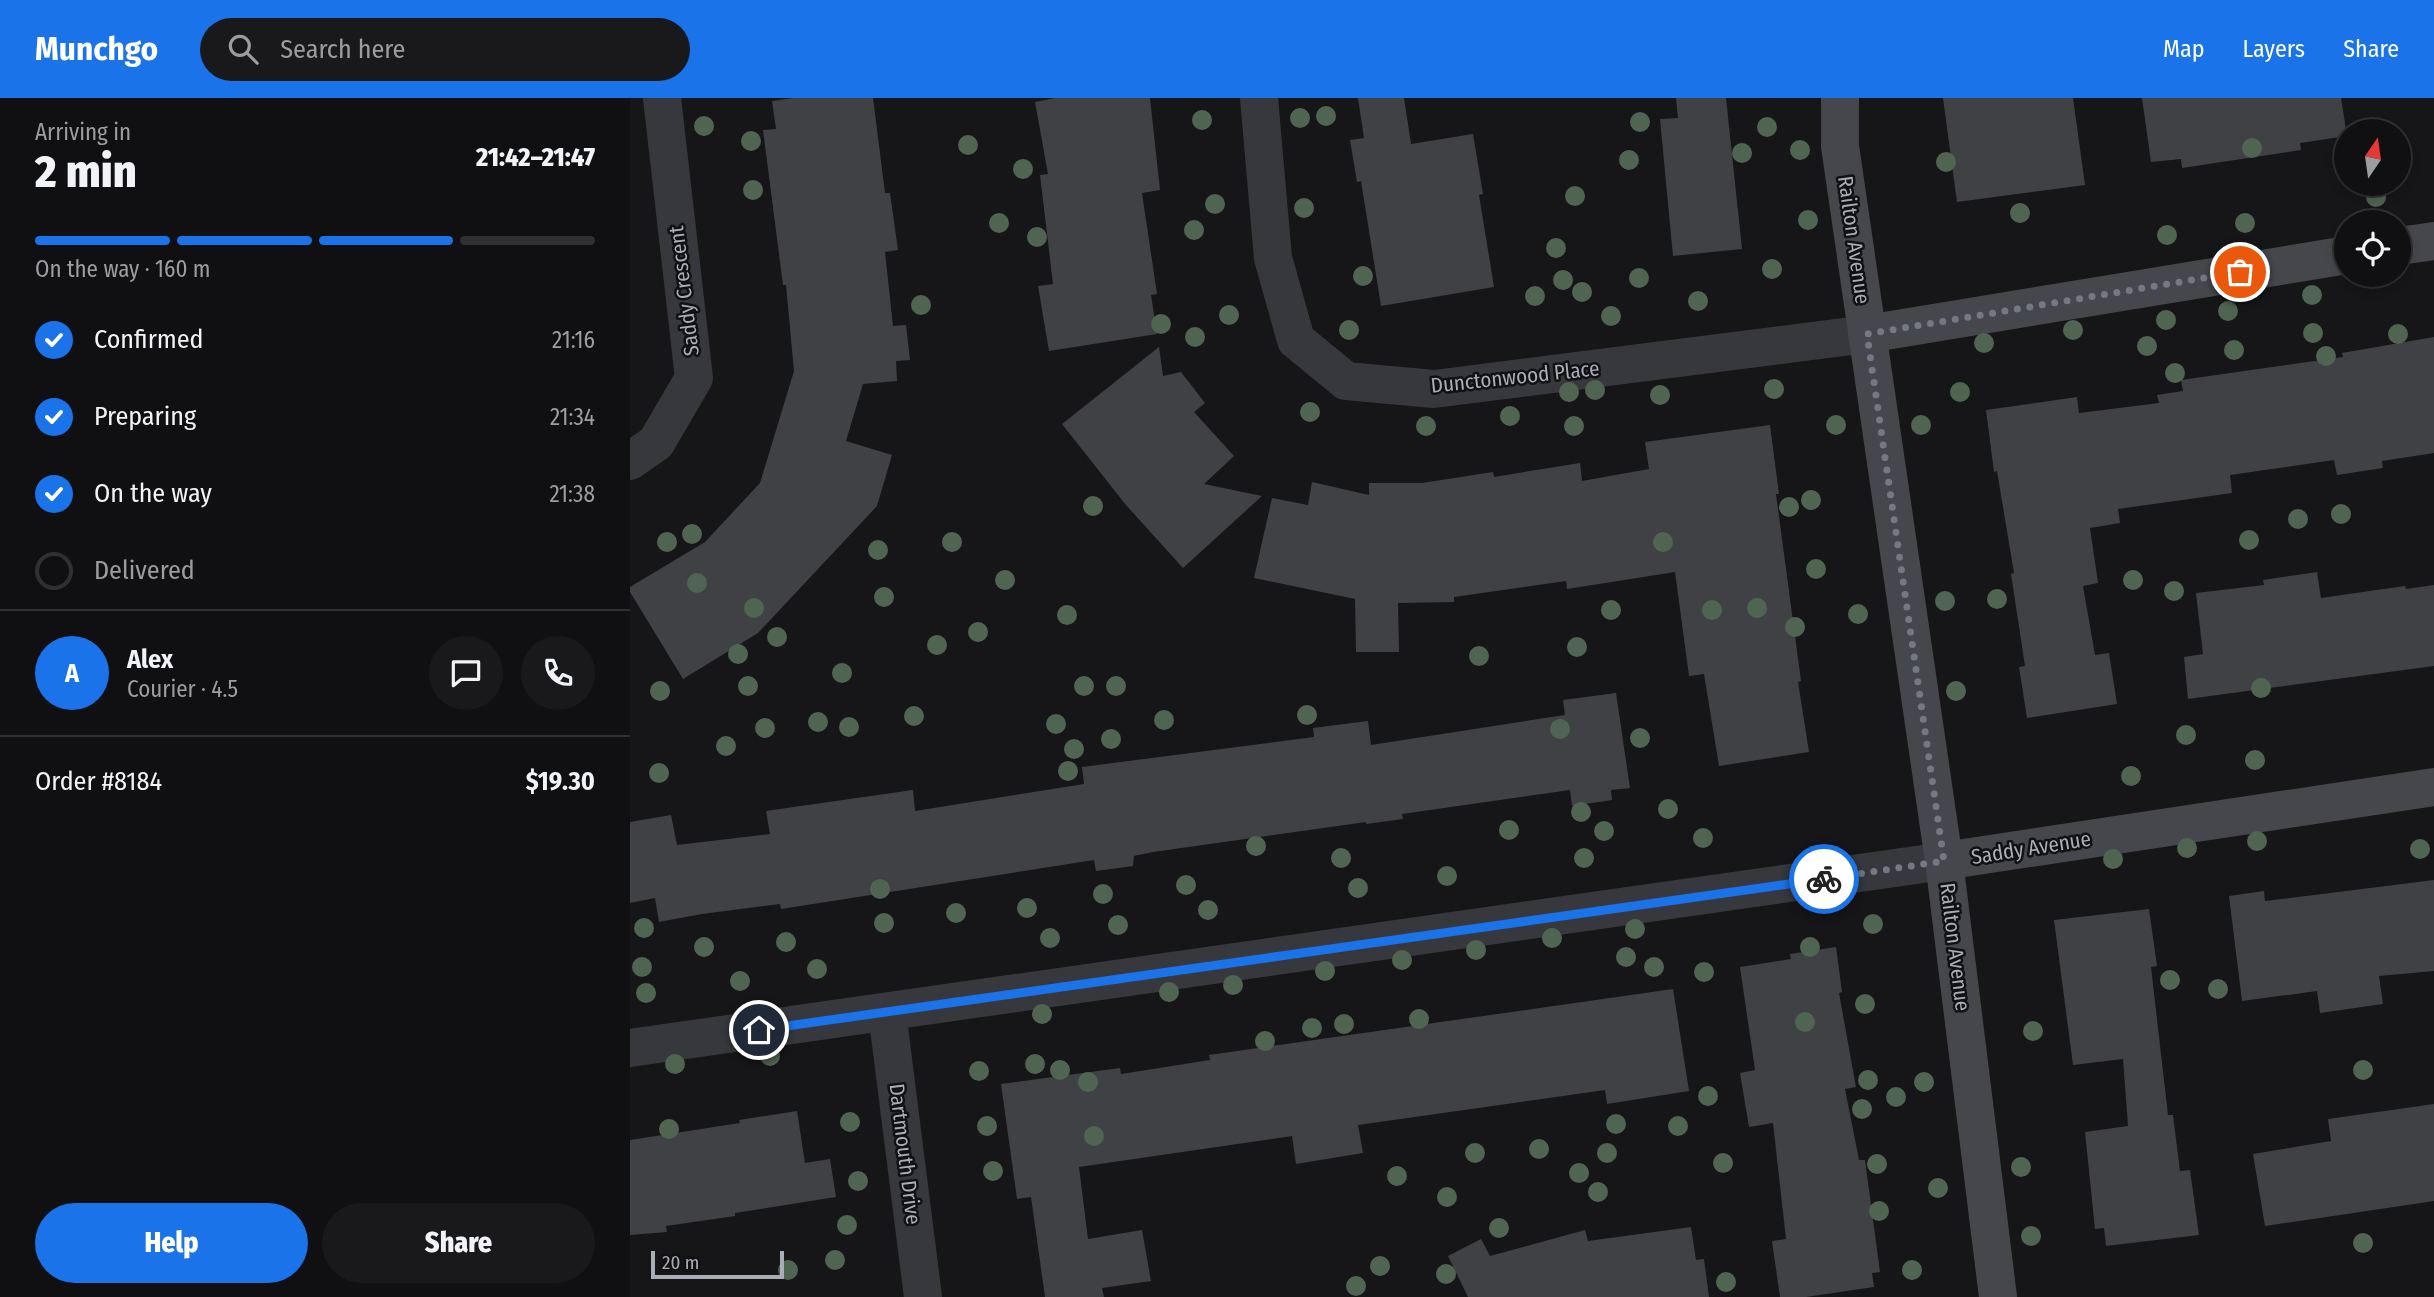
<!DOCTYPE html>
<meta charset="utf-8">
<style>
:root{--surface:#101012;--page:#19191b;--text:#f1f3f6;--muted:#9c9d9f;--line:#303032;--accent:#1a73e8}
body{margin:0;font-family:"Fira Sans Condensed",sans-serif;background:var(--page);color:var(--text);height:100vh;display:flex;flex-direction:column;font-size:26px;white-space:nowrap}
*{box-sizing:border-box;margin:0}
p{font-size:23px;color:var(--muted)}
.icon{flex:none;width:38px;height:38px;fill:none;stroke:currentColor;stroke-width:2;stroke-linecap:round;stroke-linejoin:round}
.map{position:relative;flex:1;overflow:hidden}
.panel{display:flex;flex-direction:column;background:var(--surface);width:630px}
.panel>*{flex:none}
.needle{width:46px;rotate:13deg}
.controls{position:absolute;left:1704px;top:21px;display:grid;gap:14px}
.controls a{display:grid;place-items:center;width:77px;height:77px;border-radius:50%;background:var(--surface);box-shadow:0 4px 10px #0003,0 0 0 2px var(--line);font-size:35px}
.scale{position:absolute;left:21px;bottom:18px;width:133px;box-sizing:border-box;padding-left:7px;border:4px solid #a8adb8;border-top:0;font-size:19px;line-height:24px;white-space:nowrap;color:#a8adb8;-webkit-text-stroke:5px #111113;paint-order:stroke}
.pin{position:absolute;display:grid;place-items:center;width:60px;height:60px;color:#fff;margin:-30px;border:4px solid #fff;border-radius:50%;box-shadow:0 2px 7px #0007}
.courier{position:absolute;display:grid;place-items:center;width:70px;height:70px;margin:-35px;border:5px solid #1a73e8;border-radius:50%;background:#fff;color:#222;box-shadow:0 2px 9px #0007}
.overview em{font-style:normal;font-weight:800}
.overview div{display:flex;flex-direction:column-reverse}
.overview{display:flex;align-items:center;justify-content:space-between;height:119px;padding:0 35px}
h1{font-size:46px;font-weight:800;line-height:52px}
.bar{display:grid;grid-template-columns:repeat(4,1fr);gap:10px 7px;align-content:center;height:84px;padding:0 35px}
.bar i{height:9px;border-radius:5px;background:var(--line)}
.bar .selected{background:var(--accent)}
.bar p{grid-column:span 4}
.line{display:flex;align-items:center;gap:18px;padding:0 35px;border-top:2px solid var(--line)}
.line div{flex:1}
.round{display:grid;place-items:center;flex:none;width:74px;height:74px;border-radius:37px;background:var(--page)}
ol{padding:0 35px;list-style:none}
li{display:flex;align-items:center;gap:21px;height:77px}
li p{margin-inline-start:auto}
li .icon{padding:7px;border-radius:50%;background:var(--accent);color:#fff;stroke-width:4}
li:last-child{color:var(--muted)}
li i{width:38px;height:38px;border:4px solid var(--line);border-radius:50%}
.primary-button{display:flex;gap:14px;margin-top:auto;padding:14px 35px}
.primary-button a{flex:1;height:80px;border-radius:42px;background:var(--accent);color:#fff;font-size:28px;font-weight:800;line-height:80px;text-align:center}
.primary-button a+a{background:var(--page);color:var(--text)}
header{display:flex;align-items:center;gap:42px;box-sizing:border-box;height:98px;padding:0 35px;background:var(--accent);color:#fff}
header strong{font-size:33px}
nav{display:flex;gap:38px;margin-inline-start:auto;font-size:24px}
.search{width:490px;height:63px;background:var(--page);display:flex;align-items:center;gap:18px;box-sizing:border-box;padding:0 24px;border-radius:38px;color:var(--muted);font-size:26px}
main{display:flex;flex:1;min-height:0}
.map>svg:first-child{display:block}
.building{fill:#404145}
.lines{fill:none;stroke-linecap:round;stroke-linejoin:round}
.street{stroke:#37383d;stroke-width:38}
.secondary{stroke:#45474d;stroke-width:38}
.tree{fill:#506452}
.done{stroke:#757880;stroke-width:7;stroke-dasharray:0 12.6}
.route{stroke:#1a73e8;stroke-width:9}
.labels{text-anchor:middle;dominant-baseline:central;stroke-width:5;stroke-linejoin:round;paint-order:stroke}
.street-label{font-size:21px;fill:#a8adb8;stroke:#111113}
</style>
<header>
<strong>Munchgo</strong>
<div class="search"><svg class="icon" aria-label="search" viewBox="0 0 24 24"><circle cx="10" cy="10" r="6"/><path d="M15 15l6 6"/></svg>Search here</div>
<nav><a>Map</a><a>Layers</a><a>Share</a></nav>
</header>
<main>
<section class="panel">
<div class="overview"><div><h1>2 min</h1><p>Arriving in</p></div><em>21:42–21:47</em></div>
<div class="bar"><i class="selected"></i><i class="selected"></i><i class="selected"></i><i></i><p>On the way · 160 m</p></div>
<ol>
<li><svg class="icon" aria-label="check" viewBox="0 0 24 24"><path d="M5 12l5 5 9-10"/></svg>Confirmed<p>21:16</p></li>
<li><svg class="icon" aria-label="check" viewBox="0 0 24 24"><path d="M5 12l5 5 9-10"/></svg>Preparing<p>21:34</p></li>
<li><svg class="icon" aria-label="check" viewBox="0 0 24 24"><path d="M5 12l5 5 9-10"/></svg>On the way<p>21:38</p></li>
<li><i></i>Delivered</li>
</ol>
<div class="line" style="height:126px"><b class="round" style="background:var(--accent);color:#fff">A</b><div><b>Alex</b><p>Courier · 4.5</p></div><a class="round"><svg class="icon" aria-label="chat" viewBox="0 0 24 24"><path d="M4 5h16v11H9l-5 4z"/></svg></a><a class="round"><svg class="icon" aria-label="phone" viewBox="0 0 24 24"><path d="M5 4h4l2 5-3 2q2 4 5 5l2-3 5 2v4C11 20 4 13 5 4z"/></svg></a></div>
<div class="line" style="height:91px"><div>Order #8184</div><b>$19.30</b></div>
<div class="primary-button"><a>Help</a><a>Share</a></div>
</section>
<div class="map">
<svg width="1804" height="1199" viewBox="0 0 1804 1199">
<rect width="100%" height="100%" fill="#161618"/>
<!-- building -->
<g class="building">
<polygon points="163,0 243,0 255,95 260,95 268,152 255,154 263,228 276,227 280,262 266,263 267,283 233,286 216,343 262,357 247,408 128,535 53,581 0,494 0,489 75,444 130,385 164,273 156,187 153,187 133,32 146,31 142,3"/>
<polygon points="425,0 520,0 530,92 512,95 527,196 521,197 527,236 419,253 408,188 423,186 410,77 418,76 405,4"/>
<polygon points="728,0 774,0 781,46 843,36 853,96 849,97 864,189 751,208 731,83 727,84 720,42 734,40"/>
<polygon points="1046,0 1096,0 1112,151 1043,158 1030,21 1048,20"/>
<polygon points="1313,0 1443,0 1455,87 1327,104"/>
<polygon points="1512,0 1711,0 1717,38 1670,45 1671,52 1552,70 1551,61 1521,64"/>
<polygon points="1804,239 1804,355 1752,363 1753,370 1707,377 1704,362 1600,377 1602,395 1488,411 1490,425 1460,430 1468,485 1453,488 1465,557 1479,555 1487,606 1397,620 1389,569 1395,568 1381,476 1384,475 1367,373 1364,374 1356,312 1447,299 1449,315 1529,305 1527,297 1553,293 1551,282 1713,259 1712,255"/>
<polygon points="529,249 533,278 551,274 575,305 564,314 604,358 574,386 632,398 553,470 496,407 432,326"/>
<polygon points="1140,327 1149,396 1146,396 1171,583 1168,584 1179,654 1089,668 1074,576 1059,578 1045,474 937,491 936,483 824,499 824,504 768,505 769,554 726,554 725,501 624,480 642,400 678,407 682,384 739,397 739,385 792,385 863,374 864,379 950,365 952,383 1019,371 1015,344"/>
<polygon points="1687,474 1691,500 1775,488 1776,491 1804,487 1804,568 1558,601 1554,559 1573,556 1566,495 1634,487 1633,482"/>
<polygon points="986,595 1000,690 981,692 982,702 942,708 940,692 772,716 773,721 736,726 736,724 523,754 504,758 503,768 466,773 464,762 151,811 150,806 72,816 29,824 25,800 0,805 0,724 41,717 47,747 140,736 136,713 283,692 285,713 454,686 452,669 684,639 683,630 738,623 741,647 935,617 933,602"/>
<polygon points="1804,782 1804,873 1749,878 1753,906 1690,915 1687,893 1612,903 1599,798 1634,793 1635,803"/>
<polygon points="1519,811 1527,868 1521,869 1538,1017 1543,1017 1550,1073 1560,1072 1569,1137 1476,1148 1474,1130 1465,1131 1455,1034 1498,1028 1493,961 1443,967 1424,822"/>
<polygon points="1206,849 1212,894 1209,895 1226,989 1215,991 1229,1062 1235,1062 1250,1174 1242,1175 1244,1189 1176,1199 1150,1199 1142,1143 1156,1141 1143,1025 1119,1029 1110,975 1125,972 1110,869 1161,861 1160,856"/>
<polygon points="1043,891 1059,993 977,1006 975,992 728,1027 733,1055 666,1066 662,1038 449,1069 458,1141 512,1132 521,1183 472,1190 474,1199 415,1199 401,1099 387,1101 371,986 490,970 491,976 580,962 579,957"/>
<polygon points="1804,1006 1804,1103 1635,1128 1623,1056 1701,1043 1698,1021"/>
<polygon points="167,1013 175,1065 200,1061 206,1099 105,1115 105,1118 36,1128 37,1134 0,1137 0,1042 110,1025 109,1022"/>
<polygon points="1061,1129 1066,1162 1074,1161 1079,1199 838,1199 818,1158 851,1141 860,1158 955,1132 958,1143"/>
</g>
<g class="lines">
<!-- street -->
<g class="street">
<polyline points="629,0 643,160 666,242 716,283 804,291 1237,236"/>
<polyline points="0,363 26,345 64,280 32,0"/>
<polyline points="257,914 293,1199"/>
<polyline points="0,950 1314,763"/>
</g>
<!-- secondary -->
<g class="secondary">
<polyline points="1210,0 1210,48 1314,763 1368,1199"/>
<polyline points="1769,148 1804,143"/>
<polyline points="1237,236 1717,157"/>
<polyline points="1314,763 1804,689"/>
</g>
</g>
<!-- trees -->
<g class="tree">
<circle cx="696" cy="18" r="10"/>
<circle cx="670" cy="20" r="10"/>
<circle cx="572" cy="22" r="10"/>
<circle cx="1010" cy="24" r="10"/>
<circle cx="74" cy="28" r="10"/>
<circle cx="1137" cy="29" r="10"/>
<circle cx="121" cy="43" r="10"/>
<circle cx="338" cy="47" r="10"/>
<circle cx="1622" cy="50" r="10"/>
<circle cx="1170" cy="52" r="10"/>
<circle cx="1112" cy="55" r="10"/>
<circle cx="999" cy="62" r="10"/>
<circle cx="1316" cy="64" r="10"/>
<circle cx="393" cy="71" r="10"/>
<circle cx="123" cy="92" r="10"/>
<circle cx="945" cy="98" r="10"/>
<circle cx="1746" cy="99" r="10"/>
<circle cx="585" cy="106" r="10"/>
<circle cx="674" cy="110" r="10"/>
<circle cx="1390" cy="115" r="10"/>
<circle cx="1178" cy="122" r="10"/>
<circle cx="369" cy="125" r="10"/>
<circle cx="1615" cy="125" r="10"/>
<circle cx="564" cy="132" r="10"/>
<circle cx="1537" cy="137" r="10"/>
<circle cx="407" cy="139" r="10"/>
<circle cx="926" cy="150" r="10"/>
<circle cx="1142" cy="171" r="10"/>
<circle cx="733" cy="178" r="10"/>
<circle cx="1009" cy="180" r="10"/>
<circle cx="933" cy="182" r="10"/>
<circle cx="952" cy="194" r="10"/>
<circle cx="1682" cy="197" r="10"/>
<circle cx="905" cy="198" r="10"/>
<circle cx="1068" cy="203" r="10"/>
<circle cx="291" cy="207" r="10"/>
<circle cx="1598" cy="213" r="10"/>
<circle cx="599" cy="217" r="10"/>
<circle cx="981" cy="218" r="10"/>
<circle cx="1536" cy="222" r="10"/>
<circle cx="531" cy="226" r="10"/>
<circle cx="719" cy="232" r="10"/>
<circle cx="1443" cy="232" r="10"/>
<circle cx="1683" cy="235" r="10"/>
<circle cx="1768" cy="236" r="10"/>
<circle cx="565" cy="239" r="10"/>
<circle cx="1354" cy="245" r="10"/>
<circle cx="1517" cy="248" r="10"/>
<circle cx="1604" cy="252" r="10"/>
<circle cx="1696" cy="258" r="10"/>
<circle cx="1545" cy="275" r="10"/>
<circle cx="1144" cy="291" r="10"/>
<circle cx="965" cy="292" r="10"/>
<circle cx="939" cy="294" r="10"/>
<circle cx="1330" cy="294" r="10"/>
<circle cx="1030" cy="297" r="10"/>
<circle cx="680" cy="314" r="10"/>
<circle cx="880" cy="318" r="10"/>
<circle cx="1206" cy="327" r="10"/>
<circle cx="1291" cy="327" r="10"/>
<circle cx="796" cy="328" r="10"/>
<circle cx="944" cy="328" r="10"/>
<circle cx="1181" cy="402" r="10"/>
<circle cx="463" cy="408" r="10"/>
<circle cx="1159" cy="409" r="10"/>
<circle cx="1711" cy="416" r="10"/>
<circle cx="1668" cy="421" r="10"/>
<circle cx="62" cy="436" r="10"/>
<circle cx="1619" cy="442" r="10"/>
<circle cx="37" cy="444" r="10"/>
<circle cx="322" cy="444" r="10"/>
<circle cx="1033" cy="444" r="10"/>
<circle cx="248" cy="452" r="10"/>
<circle cx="1186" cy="471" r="10"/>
<circle cx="375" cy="482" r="10"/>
<circle cx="1503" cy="482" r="10"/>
<circle cx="67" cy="485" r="10"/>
<circle cx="1544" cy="493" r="10"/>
<circle cx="254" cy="499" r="10"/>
<circle cx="1367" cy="501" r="10"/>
<circle cx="1315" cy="503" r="10"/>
<circle cx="124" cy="510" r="10"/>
<circle cx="1127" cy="510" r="10"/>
<circle cx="981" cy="512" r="10"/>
<circle cx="1082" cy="512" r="10"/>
<circle cx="1228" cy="516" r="10"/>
<circle cx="437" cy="517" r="10"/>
<circle cx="1165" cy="529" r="10"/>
<circle cx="348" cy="534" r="10"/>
<circle cx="147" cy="539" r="10"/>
<circle cx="307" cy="547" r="10"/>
<circle cx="947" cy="549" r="10"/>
<circle cx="108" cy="556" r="10"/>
<circle cx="849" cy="558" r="10"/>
<circle cx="212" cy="575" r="10"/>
<circle cx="118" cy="588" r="10"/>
<circle cx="454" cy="588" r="10"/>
<circle cx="486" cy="588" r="10"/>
<circle cx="1631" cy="590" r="10"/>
<circle cx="30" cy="593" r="10"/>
<circle cx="1326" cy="593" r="10"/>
<circle cx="677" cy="617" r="10"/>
<circle cx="284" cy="618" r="10"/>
<circle cx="534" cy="622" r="10"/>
<circle cx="188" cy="624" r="10"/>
<circle cx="426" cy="626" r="10"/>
<circle cx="219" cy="629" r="10"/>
<circle cx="135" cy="630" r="10"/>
<circle cx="930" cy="631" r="10"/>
<circle cx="1556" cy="637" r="10"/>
<circle cx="1010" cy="640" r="10"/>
<circle cx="481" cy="641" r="10"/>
<circle cx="96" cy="648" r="10"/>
<circle cx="444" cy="651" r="10"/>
<circle cx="1625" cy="662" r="10"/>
<circle cx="438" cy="673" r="10"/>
<circle cx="29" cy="675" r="10"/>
<circle cx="1501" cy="678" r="10"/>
<circle cx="1038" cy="711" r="10"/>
<circle cx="951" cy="714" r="10"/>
<circle cx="879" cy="732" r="10"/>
<circle cx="974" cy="733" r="10"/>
<circle cx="1073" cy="740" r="10"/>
<circle cx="1627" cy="743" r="10"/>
<circle cx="626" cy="748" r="10"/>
<circle cx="1557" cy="750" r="10"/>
<circle cx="1790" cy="751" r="10"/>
<circle cx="711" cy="760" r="10"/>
<circle cx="954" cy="760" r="10"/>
<circle cx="1483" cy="761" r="10"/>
<circle cx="817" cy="778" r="10"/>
<circle cx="556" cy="787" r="10"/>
<circle cx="728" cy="790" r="10"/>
<circle cx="250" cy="791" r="10"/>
<circle cx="473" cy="796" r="10"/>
<circle cx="397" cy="810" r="10"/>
<circle cx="578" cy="812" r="10"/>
<circle cx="326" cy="815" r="10"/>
<circle cx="254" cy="825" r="10"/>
<circle cx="1243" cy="826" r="10"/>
<circle cx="488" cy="827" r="10"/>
<circle cx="14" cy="830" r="10"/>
<circle cx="1005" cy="831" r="10"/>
<circle cx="420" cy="840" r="10"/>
<circle cx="922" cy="840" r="10"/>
<circle cx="156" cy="844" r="10"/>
<circle cx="74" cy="849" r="10"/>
<circle cx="1180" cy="849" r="10"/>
<circle cx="846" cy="852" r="10"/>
<circle cx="996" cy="859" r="10"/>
<circle cx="772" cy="862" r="10"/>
<circle cx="12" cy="869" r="10"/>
<circle cx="1024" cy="869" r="10"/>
<circle cx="187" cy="871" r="10"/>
<circle cx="695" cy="873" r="10"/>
<circle cx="1074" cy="874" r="10"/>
<circle cx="1540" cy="882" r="10"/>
<circle cx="110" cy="883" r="10"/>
<circle cx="603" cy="887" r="10"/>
<circle cx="1588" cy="891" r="10"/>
<circle cx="539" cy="894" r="10"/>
<circle cx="16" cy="895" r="10"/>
<circle cx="1235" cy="906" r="10"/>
<circle cx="412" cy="916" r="10"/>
<circle cx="789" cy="921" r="10"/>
<circle cx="1175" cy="924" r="10"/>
<circle cx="714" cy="926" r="10"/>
<circle cx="682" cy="930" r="10"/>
<circle cx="1403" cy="933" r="10"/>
<circle cx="635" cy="943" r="10"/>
<circle cx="140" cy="958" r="10"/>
<circle cx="45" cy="966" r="10"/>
<circle cx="405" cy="966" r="10"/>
<circle cx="430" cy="972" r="10"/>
<circle cx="1733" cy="972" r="10"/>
<circle cx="349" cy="973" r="10"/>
<circle cx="1238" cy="982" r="10"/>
<circle cx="458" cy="984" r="10"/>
<circle cx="1294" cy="984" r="10"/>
<circle cx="1078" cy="998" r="10"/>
<circle cx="1266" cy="999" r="10"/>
<circle cx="1232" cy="1011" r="10"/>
<circle cx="220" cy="1024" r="10"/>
<circle cx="986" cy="1026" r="10"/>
<circle cx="357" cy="1028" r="10"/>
<circle cx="1048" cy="1028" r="10"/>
<circle cx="39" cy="1031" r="10"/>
<circle cx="464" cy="1038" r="10"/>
<circle cx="909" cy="1051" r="10"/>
<circle cx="845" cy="1055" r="10"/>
<circle cx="977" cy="1055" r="10"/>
<circle cx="1093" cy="1065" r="10"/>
<circle cx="1247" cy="1066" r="10"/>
<circle cx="1391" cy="1069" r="10"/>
<circle cx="363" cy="1073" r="10"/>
<circle cx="949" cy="1075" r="10"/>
<circle cx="767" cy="1078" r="10"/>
<circle cx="228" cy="1083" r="10"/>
<circle cx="1308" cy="1090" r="10"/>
<circle cx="968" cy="1094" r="10"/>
<circle cx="817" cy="1099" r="10"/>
<circle cx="1249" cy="1113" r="10"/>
<circle cx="217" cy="1127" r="10"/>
<circle cx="869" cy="1130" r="10"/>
<circle cx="1401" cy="1138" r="10"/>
<circle cx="1733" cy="1145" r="10"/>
<circle cx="205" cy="1162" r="10"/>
<circle cx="750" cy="1168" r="10"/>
<circle cx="158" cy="1172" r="10"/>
<circle cx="1282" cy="1172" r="10"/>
<circle cx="816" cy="1176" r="10"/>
<circle cx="1096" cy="1184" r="10"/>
<circle cx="726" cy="1188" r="10"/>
</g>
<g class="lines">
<!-- done -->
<polyline class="done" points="1194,781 1314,763 1237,236 1610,174"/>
<!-- route -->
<polyline class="route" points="129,932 1194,781"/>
</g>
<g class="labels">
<!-- street labels -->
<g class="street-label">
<text transform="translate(1224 142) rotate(82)">Railton Avenue</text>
<text transform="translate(54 193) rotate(-97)">Saddy Crescent</text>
<text transform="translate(885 279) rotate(-6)">Dunctonwood Place</text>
<text transform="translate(1401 750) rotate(-9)">Saddy Avenue</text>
<text transform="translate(1325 849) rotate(83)">Railton Avenue</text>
<text transform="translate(275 1056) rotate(83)">Dartmouth Drive</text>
</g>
</g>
</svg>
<div class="controls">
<a><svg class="needle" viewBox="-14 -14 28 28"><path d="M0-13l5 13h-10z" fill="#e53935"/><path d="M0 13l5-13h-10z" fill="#9c9d9f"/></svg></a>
<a><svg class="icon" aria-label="locate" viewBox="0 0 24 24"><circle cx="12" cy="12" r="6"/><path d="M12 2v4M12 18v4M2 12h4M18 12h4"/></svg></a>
</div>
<div class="scale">20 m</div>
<div class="pin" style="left:1610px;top:174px;background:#ea580c"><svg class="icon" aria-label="bag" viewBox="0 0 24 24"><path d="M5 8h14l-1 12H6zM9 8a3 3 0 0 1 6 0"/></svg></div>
<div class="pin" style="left:129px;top:932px;background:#1f2937"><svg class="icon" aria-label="home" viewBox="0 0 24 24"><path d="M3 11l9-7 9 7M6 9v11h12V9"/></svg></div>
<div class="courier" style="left:1194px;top:781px"><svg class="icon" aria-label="bike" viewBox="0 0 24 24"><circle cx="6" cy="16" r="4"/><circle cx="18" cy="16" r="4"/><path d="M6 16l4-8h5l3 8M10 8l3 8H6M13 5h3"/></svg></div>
</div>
</main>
